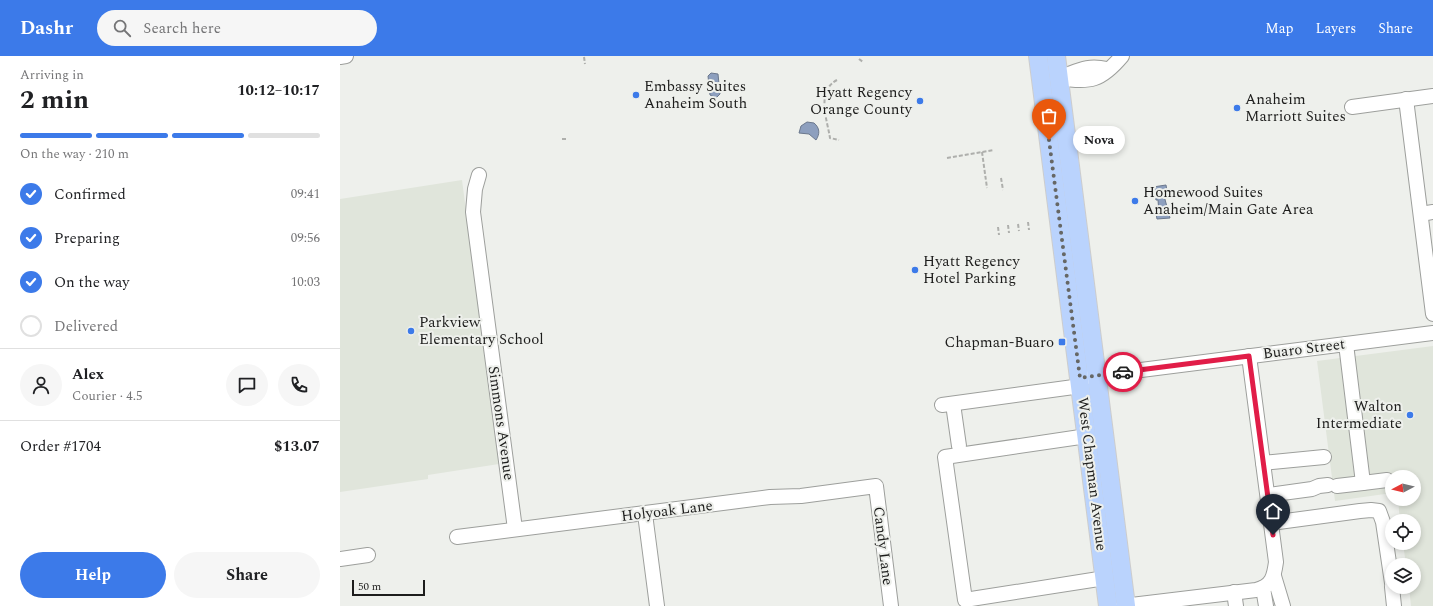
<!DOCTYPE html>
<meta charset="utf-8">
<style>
:root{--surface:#fff;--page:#f6f6f6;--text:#202124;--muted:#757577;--line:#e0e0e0;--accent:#3c7ae9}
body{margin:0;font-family:Spectral,serif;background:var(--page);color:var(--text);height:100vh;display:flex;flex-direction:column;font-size:15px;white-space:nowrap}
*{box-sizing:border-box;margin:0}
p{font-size:13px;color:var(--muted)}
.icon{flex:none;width:22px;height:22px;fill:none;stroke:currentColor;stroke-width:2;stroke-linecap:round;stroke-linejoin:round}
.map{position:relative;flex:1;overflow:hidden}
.panel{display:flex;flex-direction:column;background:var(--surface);width:340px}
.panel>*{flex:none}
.needle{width:26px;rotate:263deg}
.tools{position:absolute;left:1045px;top:414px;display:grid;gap:8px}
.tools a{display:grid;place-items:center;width:36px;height:36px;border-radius:50%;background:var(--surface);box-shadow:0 2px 6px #0003;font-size:20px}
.scale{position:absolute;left:12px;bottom:10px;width:73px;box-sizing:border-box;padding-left:4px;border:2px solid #1d1d1c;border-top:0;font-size:11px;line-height:14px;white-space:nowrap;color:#1d1d1c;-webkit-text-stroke:3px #eef0ec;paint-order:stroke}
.pin{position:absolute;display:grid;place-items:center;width:34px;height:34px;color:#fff;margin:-41px -17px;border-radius:50% 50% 50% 0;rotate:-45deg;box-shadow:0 0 4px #0007}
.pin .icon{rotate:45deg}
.courier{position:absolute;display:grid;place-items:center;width:40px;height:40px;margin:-20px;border:3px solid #e11d48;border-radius:50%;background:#fff;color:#222;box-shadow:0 1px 5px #0007}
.bubble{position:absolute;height:28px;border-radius:14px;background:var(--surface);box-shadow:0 2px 6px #0003;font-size:13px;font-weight:700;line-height:28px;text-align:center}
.headline em{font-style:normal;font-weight:700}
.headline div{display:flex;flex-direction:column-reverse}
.headline{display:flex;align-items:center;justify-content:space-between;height:68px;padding:0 20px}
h1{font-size:26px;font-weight:700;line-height:30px}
.bar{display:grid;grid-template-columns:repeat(4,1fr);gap:6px 4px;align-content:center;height:48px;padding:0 20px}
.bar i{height:5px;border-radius:3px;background:var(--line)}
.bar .active{background:var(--accent)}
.bar p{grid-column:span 4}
.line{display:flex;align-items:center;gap:10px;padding:0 20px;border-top:1px solid var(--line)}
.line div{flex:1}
.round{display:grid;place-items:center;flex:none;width:42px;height:42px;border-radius:21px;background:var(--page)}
ol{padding:0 20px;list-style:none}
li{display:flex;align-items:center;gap:12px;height:44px}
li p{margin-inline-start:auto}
li .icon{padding:4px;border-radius:50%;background:var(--accent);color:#fff;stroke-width:4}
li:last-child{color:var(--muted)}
li i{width:22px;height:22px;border:2px solid var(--line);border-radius:50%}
.button{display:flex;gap:8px;margin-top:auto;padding:8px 20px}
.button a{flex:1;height:46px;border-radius:24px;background:var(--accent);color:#fff;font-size:16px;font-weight:700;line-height:46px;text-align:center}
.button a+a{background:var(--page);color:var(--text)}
header{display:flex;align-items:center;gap:24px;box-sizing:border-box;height:56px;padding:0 20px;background:var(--accent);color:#fff}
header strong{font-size:19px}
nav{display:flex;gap:22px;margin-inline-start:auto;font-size:14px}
.search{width:280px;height:36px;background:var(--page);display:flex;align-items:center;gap:10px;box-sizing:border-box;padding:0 14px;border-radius:22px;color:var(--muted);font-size:15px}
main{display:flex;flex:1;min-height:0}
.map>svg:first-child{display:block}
.built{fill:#e0e5db}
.water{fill:#8d9fbe;stroke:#6b788d}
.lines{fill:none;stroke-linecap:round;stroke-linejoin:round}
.minor-casing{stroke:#9d9f9c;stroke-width:16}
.major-casing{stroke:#cdcdcd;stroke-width:20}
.path{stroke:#aeafac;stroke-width:2;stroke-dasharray:4 2;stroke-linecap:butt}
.minor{stroke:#fff;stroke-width:14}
.major{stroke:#bad3fd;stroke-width:18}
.done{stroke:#666765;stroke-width:4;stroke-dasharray:0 7.2}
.route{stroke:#e11d48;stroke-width:5}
.poi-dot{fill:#3c7ae9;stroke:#eef0ec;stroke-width:1.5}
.labels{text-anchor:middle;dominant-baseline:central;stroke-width:4;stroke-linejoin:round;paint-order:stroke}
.poi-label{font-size:15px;fill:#1d1d1c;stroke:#eef0ec;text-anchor:start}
.street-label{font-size:15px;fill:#1d1d1c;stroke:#eef0ec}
</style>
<header>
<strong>Dashr</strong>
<div class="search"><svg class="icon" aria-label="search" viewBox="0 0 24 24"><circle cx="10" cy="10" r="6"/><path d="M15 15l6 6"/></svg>Search here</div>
<nav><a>Map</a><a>Layers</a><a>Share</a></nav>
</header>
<main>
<section class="panel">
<div class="headline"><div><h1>2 min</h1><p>Arriving in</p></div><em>10:12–10:17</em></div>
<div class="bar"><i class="active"></i><i class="active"></i><i class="active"></i><i></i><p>On the way · 210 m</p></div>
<ol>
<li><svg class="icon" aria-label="check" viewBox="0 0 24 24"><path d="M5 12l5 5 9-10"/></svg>Confirmed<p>09:41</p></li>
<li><svg class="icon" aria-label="check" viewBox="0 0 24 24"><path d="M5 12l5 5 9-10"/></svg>Preparing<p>09:56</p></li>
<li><svg class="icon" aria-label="check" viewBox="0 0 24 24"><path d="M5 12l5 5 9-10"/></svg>On the way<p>10:03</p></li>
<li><i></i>Delivered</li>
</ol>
<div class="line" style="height:72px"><a class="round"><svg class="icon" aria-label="person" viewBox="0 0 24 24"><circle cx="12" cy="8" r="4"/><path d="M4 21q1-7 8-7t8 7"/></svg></a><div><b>Alex</b><p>Courier · 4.5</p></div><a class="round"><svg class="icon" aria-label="chat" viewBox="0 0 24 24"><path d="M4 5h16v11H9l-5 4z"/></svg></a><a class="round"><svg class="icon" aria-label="phone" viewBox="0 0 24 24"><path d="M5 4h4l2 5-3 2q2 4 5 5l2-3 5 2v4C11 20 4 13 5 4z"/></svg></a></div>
<div class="line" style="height:52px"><div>Order #1704</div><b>$13.07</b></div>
<div class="button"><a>Help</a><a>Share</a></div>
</section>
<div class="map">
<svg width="1093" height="550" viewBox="0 0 1093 550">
<rect width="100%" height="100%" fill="#eef0ec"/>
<!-- built -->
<g class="built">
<polygon points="122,124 159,408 88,419 88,423 0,436 0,143"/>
<polygon points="1093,290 1093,550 1071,550 1069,531 1074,531 1074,509 1066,509 1063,487 1074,487 1074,465 1060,465 1058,443 1074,443 1074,421 1052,421 1052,437 995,445 977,305"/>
</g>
<!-- water -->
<g class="water">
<polygon points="371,17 378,18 380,38 376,42 370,39 368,20"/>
<path d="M467,66L474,67C480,72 480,78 476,84L469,78L459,77L461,70Z"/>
<polygon points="826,129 827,135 823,136 830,162 817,163 816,158 819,157 818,144 816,144 813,131"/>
</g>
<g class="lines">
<!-- minor casing -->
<g class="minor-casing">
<g id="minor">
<polyline points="0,1 6,0"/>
<path d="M718,22C737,16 745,8 767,13"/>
<path d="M719,22C750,27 761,25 782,0"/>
<polyline points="1066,43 1093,258"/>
<polyline points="1012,51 1093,40"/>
<polyline points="139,119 135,133 133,156 175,473"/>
<polyline points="1081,158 1093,156"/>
<polyline points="1006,288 1023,427 1047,424"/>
<polyline points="746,321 1093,277"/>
<polyline points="613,348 619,390"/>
<polyline points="602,349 741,330"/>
<polyline points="747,380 605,401 625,544 765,522"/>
<polyline points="923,407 984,401"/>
<polyline points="997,430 1023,427"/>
<polyline points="928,439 972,433 979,430 988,429"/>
<polyline points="305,458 317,550"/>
<polyline points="931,467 1020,455 1031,454 1039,455 1043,466 1052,527"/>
<polyline points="117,481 430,441 461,440 536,430 551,550"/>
<polyline points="0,503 28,499"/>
<polyline points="934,520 943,550"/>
<polyline points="1052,531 1054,550"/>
<polyline points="923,532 926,550"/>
<polyline points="894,536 896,550"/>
<path d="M783,550L916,534C932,530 934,521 936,506L909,300"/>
</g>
</g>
<!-- major casing -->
<g class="major-casing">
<g id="major">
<polyline points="698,0 768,550"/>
<polyline points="716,0 786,550"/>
</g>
</g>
<!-- path -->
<g class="path">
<polyline points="244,1 245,8"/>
<polyline points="519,3 523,6"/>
<path d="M497,24C476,35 487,63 490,82L499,84"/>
<polyline points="222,83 227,83"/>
<polyline points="642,96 647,132"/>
<polyline points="607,102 654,94"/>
<polyline points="661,122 663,134"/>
<polyline points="688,166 689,174"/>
<polyline points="678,168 679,175"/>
<polyline points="668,169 669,177"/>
<polyline points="658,171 659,179"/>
</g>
<!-- minor -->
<use href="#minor" class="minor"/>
<!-- major -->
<use href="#major" class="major"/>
</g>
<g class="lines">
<!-- done -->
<polyline class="done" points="709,84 740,322 783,316"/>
<!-- route -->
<polyline class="route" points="783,316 909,300 933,479"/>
</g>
<!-- markers -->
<g class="poi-dot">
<circle cx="296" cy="39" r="4"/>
<circle cx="580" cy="45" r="4"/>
<circle cx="897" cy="52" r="4"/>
<circle cx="795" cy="145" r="4"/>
<circle cx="575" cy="214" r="4"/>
<circle cx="71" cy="275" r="4"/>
<rect x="718" y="282" width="8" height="8" rx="2"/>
<circle cx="1070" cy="359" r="4"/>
</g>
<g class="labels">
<!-- poi labels -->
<g class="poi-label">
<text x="304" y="30">Embassy Suites<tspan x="304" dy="17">Anaheim South</tspan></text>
<text x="572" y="36" text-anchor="end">Hyatt Regency<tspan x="572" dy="17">Orange County</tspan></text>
<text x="905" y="43">Anaheim<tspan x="905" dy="17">Marriott Suites</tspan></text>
<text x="803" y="136">Homewood Suites<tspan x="803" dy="17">Anaheim/Main Gate Area</tspan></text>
<text x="583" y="205">Hyatt Regency<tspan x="583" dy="17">Hotel Parking</tspan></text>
<text x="79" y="266">Parkview<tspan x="79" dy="17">Elementary School</tspan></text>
<text x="714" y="286" text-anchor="end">Chapman-Buaro</text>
<text x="1062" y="350" text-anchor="end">Walton<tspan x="1062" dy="17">Intermediate</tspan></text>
</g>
<!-- street labels -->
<g class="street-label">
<text transform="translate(964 293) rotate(-7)">Buaro Street</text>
<text transform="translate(161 367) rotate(82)">Simmons Avenue</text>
<text transform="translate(752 418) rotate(83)">West Chapman Avenue</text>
<text transform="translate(327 455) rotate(-7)">Holyoak Lane</text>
<text transform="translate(543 490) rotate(83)">Candy Lane</text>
</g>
</g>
</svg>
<div class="tools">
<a><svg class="needle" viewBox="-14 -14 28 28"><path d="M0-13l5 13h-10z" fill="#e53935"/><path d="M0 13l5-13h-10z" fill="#757577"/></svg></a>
<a><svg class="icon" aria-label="locate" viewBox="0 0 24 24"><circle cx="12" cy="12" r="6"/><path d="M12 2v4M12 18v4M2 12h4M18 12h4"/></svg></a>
<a><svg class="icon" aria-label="layers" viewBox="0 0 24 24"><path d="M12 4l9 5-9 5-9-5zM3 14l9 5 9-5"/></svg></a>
</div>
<div class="scale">50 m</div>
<div class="pin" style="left:709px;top:84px;background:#ea580c"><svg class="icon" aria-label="bag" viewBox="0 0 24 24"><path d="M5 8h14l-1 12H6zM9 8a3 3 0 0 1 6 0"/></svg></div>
<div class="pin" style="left:933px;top:479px;background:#1f2937"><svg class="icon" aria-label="home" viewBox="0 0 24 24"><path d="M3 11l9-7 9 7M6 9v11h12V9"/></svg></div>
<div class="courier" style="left:783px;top:316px"><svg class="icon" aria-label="car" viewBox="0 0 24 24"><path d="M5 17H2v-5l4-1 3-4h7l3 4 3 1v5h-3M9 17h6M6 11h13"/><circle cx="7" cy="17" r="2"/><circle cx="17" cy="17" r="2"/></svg></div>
<div class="bubble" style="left:733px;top:70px;width:52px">Nova</div>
</div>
</main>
